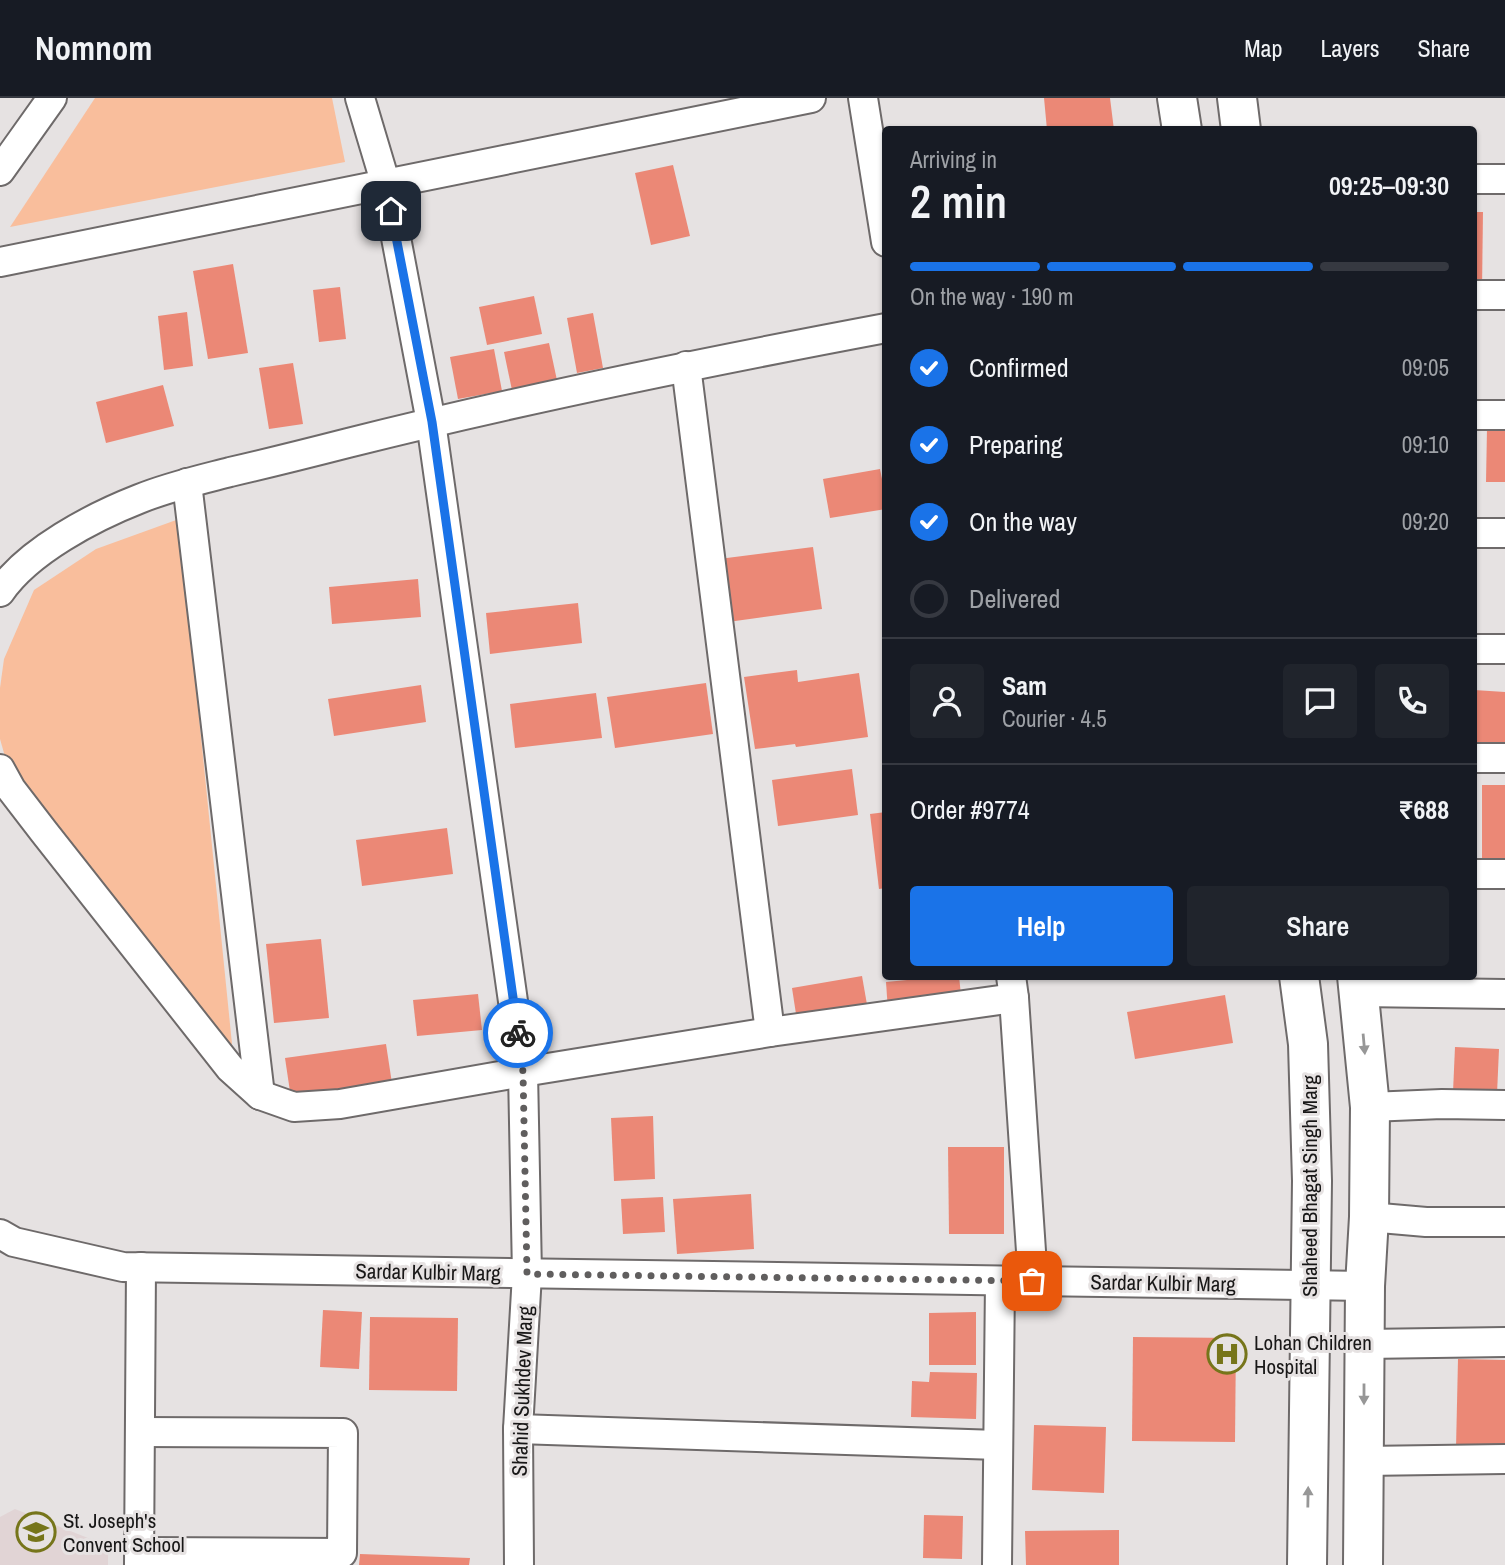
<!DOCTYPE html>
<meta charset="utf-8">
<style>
:root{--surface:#171b24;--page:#20242c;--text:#f1f3f6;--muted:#9ea1a6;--line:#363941;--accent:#1a73e8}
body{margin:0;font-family:"Archivo Narrow",sans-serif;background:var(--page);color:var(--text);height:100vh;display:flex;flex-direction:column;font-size:26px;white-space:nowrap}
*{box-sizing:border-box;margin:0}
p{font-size:23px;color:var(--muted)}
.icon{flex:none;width:38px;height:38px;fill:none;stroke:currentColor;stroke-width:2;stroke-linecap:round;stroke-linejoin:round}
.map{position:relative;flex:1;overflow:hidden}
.details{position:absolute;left:882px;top:28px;width:595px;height:854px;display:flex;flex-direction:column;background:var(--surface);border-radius:7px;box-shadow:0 2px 5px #0004}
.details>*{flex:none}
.pin{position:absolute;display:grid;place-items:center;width:60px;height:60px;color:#fff;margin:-30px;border-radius:14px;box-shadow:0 4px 10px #0006}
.courier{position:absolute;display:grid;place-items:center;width:70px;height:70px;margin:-35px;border:5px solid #1a73e8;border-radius:50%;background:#fff;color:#222;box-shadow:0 2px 9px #0007}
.headline em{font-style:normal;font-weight:600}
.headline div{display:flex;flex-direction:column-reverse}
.headline{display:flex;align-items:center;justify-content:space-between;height:119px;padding:0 28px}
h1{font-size:46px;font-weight:600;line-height:52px}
.bar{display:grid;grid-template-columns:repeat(4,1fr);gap:10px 7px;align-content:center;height:84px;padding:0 28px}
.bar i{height:9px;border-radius:5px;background:var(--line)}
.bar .on{background:var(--accent)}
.bar p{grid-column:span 4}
.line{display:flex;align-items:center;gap:18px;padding:0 28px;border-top:2px solid var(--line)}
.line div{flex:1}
.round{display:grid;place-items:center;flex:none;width:74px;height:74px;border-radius:7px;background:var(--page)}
ol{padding:0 28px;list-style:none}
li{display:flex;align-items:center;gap:21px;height:77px}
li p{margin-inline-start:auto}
li .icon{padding:7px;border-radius:50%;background:var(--accent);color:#fff;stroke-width:4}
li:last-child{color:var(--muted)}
li i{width:38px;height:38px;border:4px solid var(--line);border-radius:50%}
.action{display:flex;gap:14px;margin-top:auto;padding:14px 28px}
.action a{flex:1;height:80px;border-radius:7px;background:var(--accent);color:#fff;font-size:28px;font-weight:600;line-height:80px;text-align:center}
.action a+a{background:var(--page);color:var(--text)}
header{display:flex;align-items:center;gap:42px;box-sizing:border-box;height:98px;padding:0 35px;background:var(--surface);border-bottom:2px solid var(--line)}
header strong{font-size:33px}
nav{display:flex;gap:38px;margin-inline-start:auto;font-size:24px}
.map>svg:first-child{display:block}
.built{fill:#e1d4d5}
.green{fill:#f9be9c}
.building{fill:#eb8876}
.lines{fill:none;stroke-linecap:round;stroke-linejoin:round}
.street-casing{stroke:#6e6a6a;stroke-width:32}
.secondary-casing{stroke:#6e6a6a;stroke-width:42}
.street{stroke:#fff;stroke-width:28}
.secondary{stroke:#fff;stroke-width:38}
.oneway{fill:#979797}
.done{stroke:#605e5e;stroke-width:7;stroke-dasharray:0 12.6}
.route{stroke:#1a73e8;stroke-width:9}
.labels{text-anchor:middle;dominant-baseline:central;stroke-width:6;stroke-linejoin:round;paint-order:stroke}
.street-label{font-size:21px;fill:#181717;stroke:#e6e2e2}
.poi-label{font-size:21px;fill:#181717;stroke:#e6e2e2;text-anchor:start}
</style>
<header>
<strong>Nomnom</strong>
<nav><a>Map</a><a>Layers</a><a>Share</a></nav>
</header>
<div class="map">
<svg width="1505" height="1467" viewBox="0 0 1505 1467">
<rect width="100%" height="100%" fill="#e6e2e2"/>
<!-- built -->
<polygon class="built" points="15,1411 108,1448 108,1467 0,1467 0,1419"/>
<!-- green -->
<g class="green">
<polygon points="95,0 332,0 345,64 10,129"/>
<polygon points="179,421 232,946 216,954 12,683 0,641 0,590 4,561 34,492 96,451"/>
</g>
<!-- building -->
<g class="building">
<polygon points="1044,0 1110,0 1114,32 1047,32"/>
<polygon points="673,67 690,138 651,147 635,75"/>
<polygon points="1474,114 1483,114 1482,194 1474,194"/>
<polygon points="233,166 248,255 208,261 193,173"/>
<polygon points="340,189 346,241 319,244 313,192"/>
<polygon points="534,198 542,236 487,247 479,209"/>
<polygon points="187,214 193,268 164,272 158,218"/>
<polygon points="593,215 603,270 577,275 567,220"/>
<polygon points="549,245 558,287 513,297 504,254"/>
<polygon points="494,251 502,293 458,301 450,259"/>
<polygon points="293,265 303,326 269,331 259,270"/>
<polygon points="163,287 174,328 106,345 96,304"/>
<polygon points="1487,331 1505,331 1505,384 1486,384"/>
<polygon points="880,371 886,401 886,411 830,420 823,381"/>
<polygon points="813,449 822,511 728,524 719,461"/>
<polygon points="418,481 421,519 332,526 329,489"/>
<polygon points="578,505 582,545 490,556 486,515"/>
<polygon points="797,572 798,584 859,575 868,639 796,649 795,646 755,651 744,579"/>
<polygon points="706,585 713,636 615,650 607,599"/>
<polygon points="421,587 426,624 334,638 328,601"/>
<polygon points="1474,592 1505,594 1505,650 1476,648 1477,617 1474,616"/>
<polygon points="596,595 602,640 515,650 510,606"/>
<polygon points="852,671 858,717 778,728 772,682"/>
<rect x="1482" y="687" width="23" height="81"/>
<polygon points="886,714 886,790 879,791 870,716"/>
<polygon points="447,730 453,776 362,788 356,742"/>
<polygon points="321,841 329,920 274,925 266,846"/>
<polygon points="862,878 869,918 798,929 792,890"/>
<polygon points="949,878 959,878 962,907 888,913 886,884"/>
<polygon points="478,896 482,932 417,938 413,902"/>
<polygon points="1225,897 1233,945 1135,961 1127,914"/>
<polygon points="386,946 393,992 292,1007 285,960"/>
<polygon points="1455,949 1499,951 1497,996 1453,994"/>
<polygon points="653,1018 655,1081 614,1083 611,1020"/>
<polygon points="948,1049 1004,1049 1004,1136 949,1136"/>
<polygon points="751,1096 754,1151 677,1156 673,1101"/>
<polygon points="663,1099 665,1134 623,1136 621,1101"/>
<polygon points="323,1212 362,1214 359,1271 320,1269"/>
<polygon points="976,1214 976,1267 929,1267 929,1215"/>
<polygon points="370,1219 458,1220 457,1293 369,1292"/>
<polygon points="1133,1239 1236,1240 1235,1344 1132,1343"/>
<polygon points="1458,1261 1505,1262 1505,1351 1456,1350"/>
<polygon points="930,1274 977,1275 976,1321 911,1319 912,1283 929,1284"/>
<polygon points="1034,1327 1106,1329 1104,1395 1032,1392"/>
<polygon points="924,1417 963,1418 962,1461 923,1460"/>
<polygon points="1119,1432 1119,1467 1026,1467 1025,1433"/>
<polygon points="360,1456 470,1460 469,1467 359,1467"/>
</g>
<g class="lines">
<!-- street casing -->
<g class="street-casing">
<g id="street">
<polyline points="360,0 386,87 431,324 523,974 527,1176 518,1331 519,1467"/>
<polyline points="863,0 886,144"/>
<polyline points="0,73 52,0"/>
<polyline points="1474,81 1505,81"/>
<polyline points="0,164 811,0"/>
<polyline points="1474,197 1505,197"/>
<polyline points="686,268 770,934"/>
<polyline points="1474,317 1505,317"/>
<polyline points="187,385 260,997"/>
<polyline points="1474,435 1505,435"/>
<path d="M0,494C28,453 93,419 139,401C168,389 199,382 230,374C269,365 309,355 348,345C526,300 705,264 886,230"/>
<polyline points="1474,551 1505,551"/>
<polyline points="1474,660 1505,660"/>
<polyline points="0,671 11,691 44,734 230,970 260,997 294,1009 340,1006 523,974 770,934 1014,900"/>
<polyline points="1474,776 1505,776"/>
<polyline points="1011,878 1014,900 1033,1183"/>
<polyline points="1359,894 1505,896"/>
<polyline points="1370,1009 1442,1006 1505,1007"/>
<polyline points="1369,1119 1426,1124 1505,1124"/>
<polyline points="0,1136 14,1144 123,1169 1365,1188"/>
<polyline points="1365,1246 1505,1244"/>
<polyline points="518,1331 998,1347"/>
<polyline points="1364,1363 1505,1361"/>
<polyline points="139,1454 342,1455 343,1335 140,1334"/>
<polyline points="139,1467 141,1169"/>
<polyline points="997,1467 1000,1183"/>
</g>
</g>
<!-- secondary casing -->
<g class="secondary-casing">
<g id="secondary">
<polyline points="1177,0 1182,32"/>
<polyline points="1237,0 1241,32"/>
<polyline points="1299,878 1308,946 1312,1083 1307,1467"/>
<polyline points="1357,878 1370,1009 1369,1119 1365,1188 1363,1467"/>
</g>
</g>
<!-- street -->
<use href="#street" class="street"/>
<!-- secondary -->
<use href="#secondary" class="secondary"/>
</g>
<!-- one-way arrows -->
<defs><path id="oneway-solid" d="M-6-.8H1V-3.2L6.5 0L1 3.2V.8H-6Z" transform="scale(1.75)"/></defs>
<g class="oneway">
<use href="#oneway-solid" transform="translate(1364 946) rotate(85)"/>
<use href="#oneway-solid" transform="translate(1364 1296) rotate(90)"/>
<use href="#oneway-solid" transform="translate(1308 1399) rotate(-89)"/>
</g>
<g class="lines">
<!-- done -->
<polyline class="done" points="518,935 523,974 527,1176 1032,1183"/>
<!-- route -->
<polyline class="route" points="391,113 432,324 518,935"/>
</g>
<!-- icons -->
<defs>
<g id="hospital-ring" transform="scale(2.0125)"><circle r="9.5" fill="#e6e2e2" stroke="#76751a" stroke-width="1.5"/><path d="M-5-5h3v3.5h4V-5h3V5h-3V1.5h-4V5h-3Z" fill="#76751a"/></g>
<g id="school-ring" transform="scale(2.0125)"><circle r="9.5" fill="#e6e2e2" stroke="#76751a" stroke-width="1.5"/><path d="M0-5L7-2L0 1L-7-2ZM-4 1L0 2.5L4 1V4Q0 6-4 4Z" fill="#76751a"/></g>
</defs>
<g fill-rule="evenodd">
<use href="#hospital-ring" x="1227" y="1256"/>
<use href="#school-ring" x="36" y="1434"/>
</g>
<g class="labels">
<!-- street labels -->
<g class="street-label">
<text transform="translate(1309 1088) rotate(-90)">Shaheed Bhagat Singh Marg</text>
<text transform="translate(428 1174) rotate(1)">Sardar Kulbir Marg</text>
<text transform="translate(1163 1185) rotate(1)">Sardar Kulbir Marg</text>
<text transform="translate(522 1293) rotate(-88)">Shahid Sukhdev Marg</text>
</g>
<!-- poi labels -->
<g class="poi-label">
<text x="1254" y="1244">Lohan Children<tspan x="1254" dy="24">Hospital</tspan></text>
<text x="63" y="1422">St. Joseph's<tspan x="63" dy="24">Convent School</tspan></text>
</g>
</g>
</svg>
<div class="pin" style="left:1032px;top:1183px;background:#ea580c"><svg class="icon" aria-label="bag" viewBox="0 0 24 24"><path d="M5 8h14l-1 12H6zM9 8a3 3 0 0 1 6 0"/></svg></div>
<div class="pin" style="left:391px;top:113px;background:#1f2937"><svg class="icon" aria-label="home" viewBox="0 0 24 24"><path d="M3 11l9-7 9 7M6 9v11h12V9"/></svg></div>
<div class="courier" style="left:518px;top:935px"><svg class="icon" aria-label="bike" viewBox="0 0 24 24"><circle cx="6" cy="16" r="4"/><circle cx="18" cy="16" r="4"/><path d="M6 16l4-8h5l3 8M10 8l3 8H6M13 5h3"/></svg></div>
<section class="details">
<div class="headline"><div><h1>2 min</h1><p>Arriving in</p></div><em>09:25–09:30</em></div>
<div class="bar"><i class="on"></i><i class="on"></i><i class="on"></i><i></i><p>On the way · 190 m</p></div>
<ol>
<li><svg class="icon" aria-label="check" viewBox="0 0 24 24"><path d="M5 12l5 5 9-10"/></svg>Confirmed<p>09:05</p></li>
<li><svg class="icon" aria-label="check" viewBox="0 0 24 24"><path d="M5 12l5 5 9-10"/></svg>Preparing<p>09:10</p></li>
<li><svg class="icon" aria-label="check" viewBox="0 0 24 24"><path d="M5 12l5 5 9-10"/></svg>On the way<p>09:20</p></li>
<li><i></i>Delivered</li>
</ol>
<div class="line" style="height:126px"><a class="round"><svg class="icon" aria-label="person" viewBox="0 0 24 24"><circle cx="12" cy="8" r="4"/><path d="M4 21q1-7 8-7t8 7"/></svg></a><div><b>Sam</b><p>Courier · 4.5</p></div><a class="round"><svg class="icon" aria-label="chat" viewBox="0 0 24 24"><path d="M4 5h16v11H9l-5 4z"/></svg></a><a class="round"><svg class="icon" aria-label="phone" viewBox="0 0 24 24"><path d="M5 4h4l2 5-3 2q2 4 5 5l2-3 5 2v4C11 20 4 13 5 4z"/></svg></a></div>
<div class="line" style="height:91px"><div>Order #9774</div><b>₹688</b></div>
<div class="action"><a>Help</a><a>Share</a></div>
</section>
</div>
